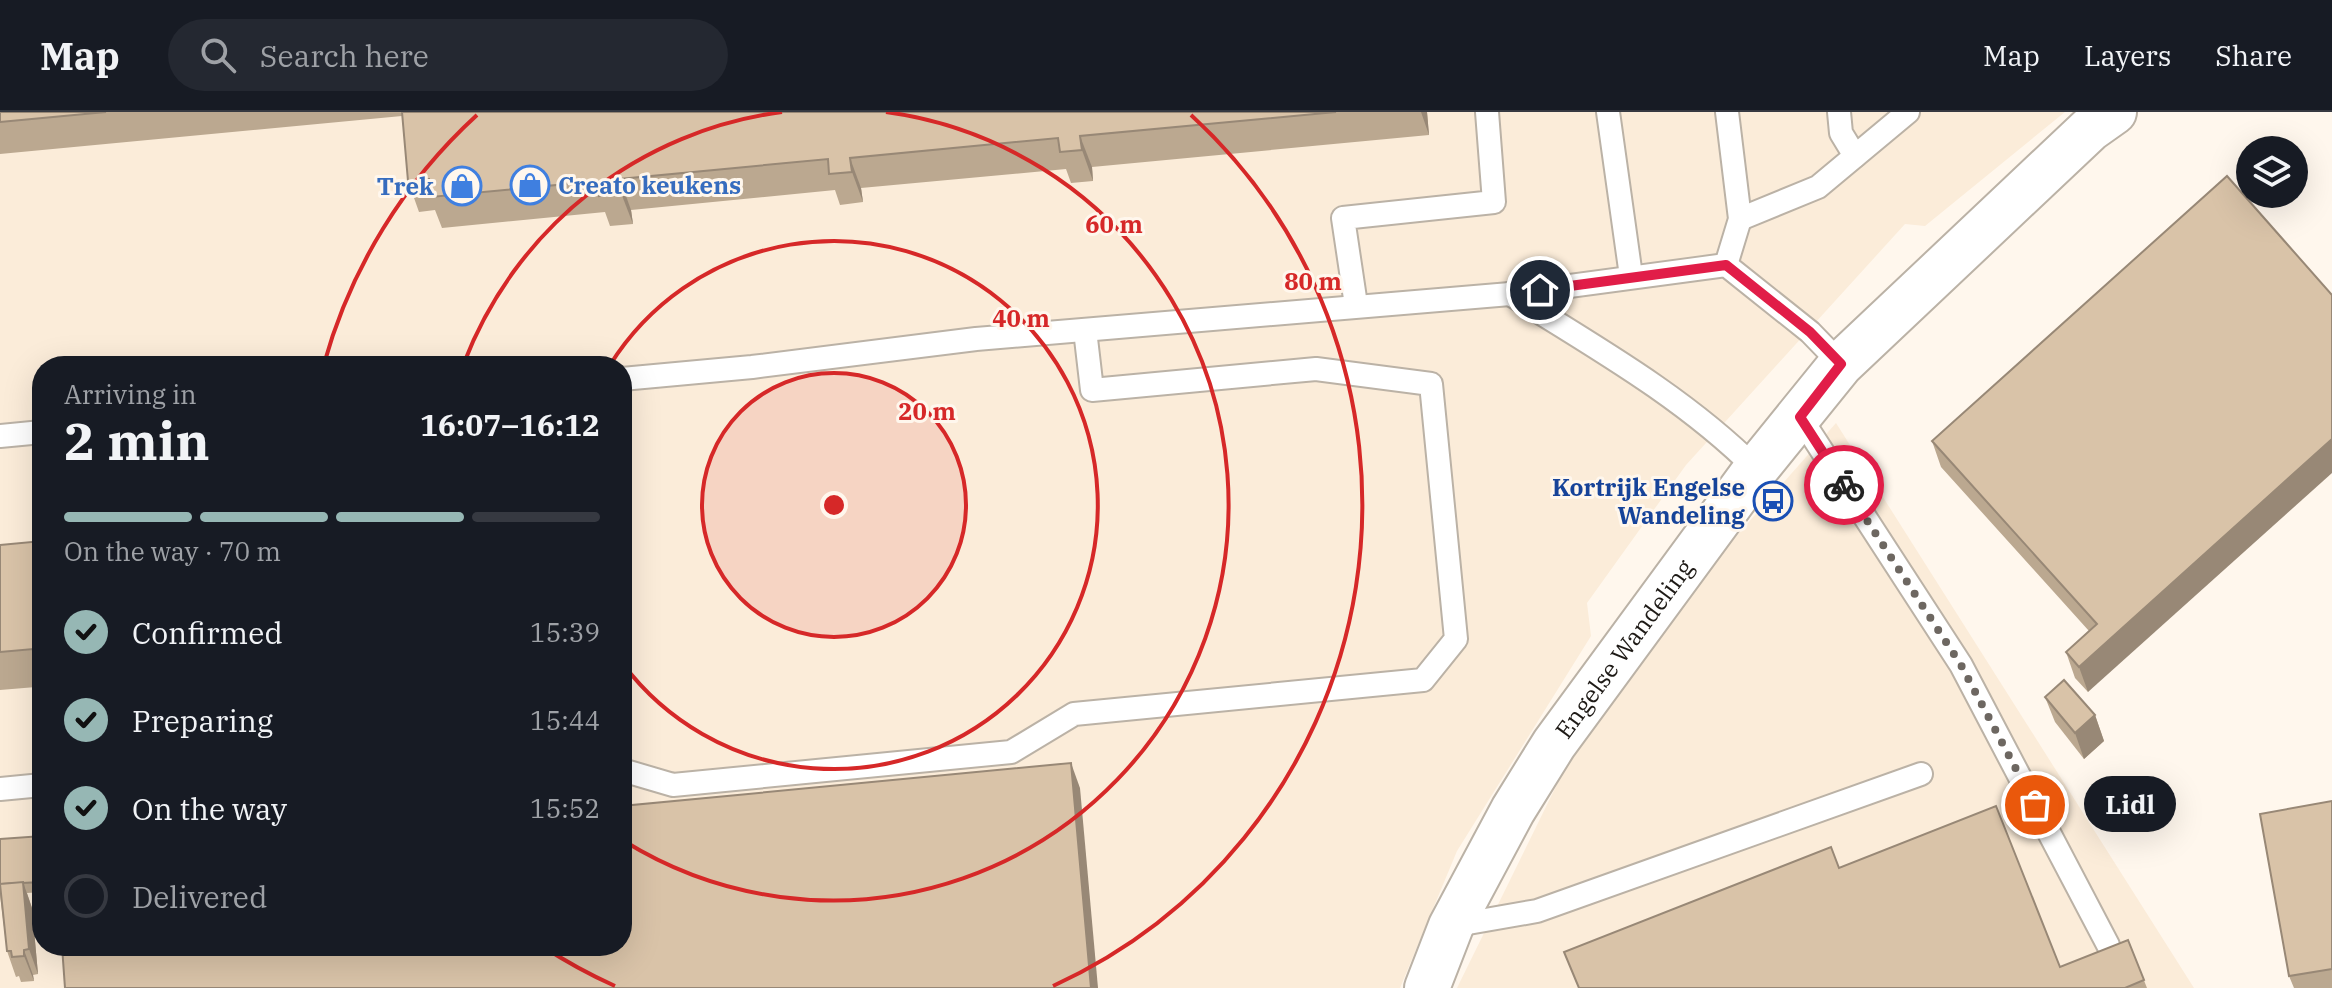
<!DOCTYPE html>
<meta charset="utf-8">
<style>
:root{--surface:#171b24;--page:#242831;--text:#f1f3f6;--muted:#9ea1a6;--line:#363941;--accent:#96b7b4}
body{margin:0;font-family:"IBM Plex Serif",serif;background:var(--page);color:var(--text);height:100vh;display:flex;flex-direction:column;font-size:30px;white-space:nowrap}
*{box-sizing:border-box;margin:0}
p{font-size:26px;color:var(--muted)}
.icon{flex:none;width:44px;height:44px;fill:none;stroke:currentColor;stroke-width:2;stroke-linecap:round;stroke-linejoin:round}
.map{position:relative;flex:1;overflow:hidden}
.side{position:absolute;left:32px;top:244px;width:600px;height:600px;display:flex;flex-direction:column;background:var(--surface);border-radius:32px;box-shadow:0 8px 32px #0002}
.side>*{flex:none}
.tools{position:absolute;left:2236px;top:24px;display:grid;gap:16px}
.tools a{display:grid;place-items:center;width:72px;height:72px;border-radius:50%;background:var(--surface);box-shadow:0 8px 32px #0002;font-size:40px}
.pin{position:absolute;display:grid;place-items:center;width:68px;height:68px;color:#fff;margin:-34px;border:4px solid #fff;border-radius:50%;box-shadow:0 2px 8px #0007}
.courier{position:absolute;display:grid;place-items:center;width:80px;height:80px;margin:-40px;border:6px solid #e11d48;border-radius:50%;background:#fff;color:#222;box-shadow:0 2px 10px #0007}
.bubble{position:absolute;height:56px;border-radius:28px;background:var(--surface);box-shadow:0 8px 32px #0002;font-size:26px;font-weight:700;line-height:56px;text-align:center}
.summary em{font-style:normal;font-weight:700}
.summary div{display:flex;flex-direction:column-reverse}
.summary{display:flex;align-items:center;justify-content:space-between;height:136px;padding:0 32px}
h1{font-size:52px;font-weight:700;line-height:60px}
.bar{display:grid;grid-template-columns:repeat(4,1fr);gap:12px 8px;align-content:center;height:96px;padding:0 32px}
.bar i{height:10px;border-radius:6px;background:var(--line)}
.bar .current{background:var(--accent)}
.bar p{grid-column:span 4}
ol{padding:0 32px;list-style:none}
li{display:flex;align-items:center;gap:24px;height:88px}
li p{margin-inline-start:auto}
li .icon{padding:8px;border-radius:50%;background:var(--accent);color:#111;stroke-width:4}
li:last-child{color:var(--muted)}
li i{width:44px;height:44px;border:4px solid var(--line);border-radius:50%}
header{display:flex;align-items:center;gap:48px;box-sizing:border-box;height:112px;padding:0 40px;background:var(--surface);border-bottom:2px solid var(--line)}
header strong{font-size:38px}
nav{display:flex;gap:44px;margin-inline-start:auto;font-size:28px}
.search{width:560px;height:72px;background:var(--page);display:flex;align-items:center;gap:20px;box-sizing:border-box;padding:0 28px;border-radius:44px;color:var(--muted);font-size:30px}
.map>svg:first-child{display:block}
.commercial{fill:#fbecd9;fill-rule:evenodd}
.lines{fill:none;stroke-linecap:round;stroke-linejoin:round}
.lane-casing{stroke:#bbb2a6;stroke-width:26}
.street-casing{stroke:#bbb2a6;stroke-width:48}
.lane{stroke:#fff;stroke-width:22}
.street{stroke:#fff;stroke-width:44}
.wall{fill:#bba890}
.shaded-wall{fill:#988876}
.building{fill:#d9c3a8;stroke:#988876;stroke-width:2}
.done{stroke:#6d6761;stroke-width:8;stroke-dasharray:0 14.4}
.route{stroke:#e11d48;stroke-width:10}
.ring{fill:none;stroke:#d62828;stroke-width:4}
.labels{text-anchor:middle;dominant-baseline:central;stroke-width:6;stroke-linejoin:round;paint-order:stroke}
.shop-label{font-size:24px;font-weight:bold;fill:#366cbe;stroke:#fff7ed;text-anchor:start}
.transit-label{font-size:24px;font-weight:bold;fill:#164399;stroke:#fff7ed;text-anchor:end}
.street-label{font-size:24px;fill:#1e1a16;stroke:#fff7ed}
.centre{fill:#d62828;stroke:#fff7ed;stroke-width:4}
.ring-label{font-size:24px;text-anchor:middle;font-weight:bold;fill:#d62828;stroke:#fff7ed;stroke-width:6;stroke-linejoin:round;paint-order:stroke}
</style>
<header>
<strong>Map</strong>
<div class="search"><svg class="icon" aria-label="search" viewBox="0 0 24 24"><circle cx="10" cy="10" r="6"/><path d="M15 15l6 6"/></svg>Search here</div>
<nav><a>Map</a><a>Layers</a><a>Share</a></nav>
</header>
<div class="map">
<svg width="2332" height="876" viewBox="0 0 2332 876">
<rect width="100%" height="100%" fill="#fff7ed"/>
<!-- commercial -->
<g class="commercial">
<path d="M0,0H2065L1925,114L1905,112L1686,353L1587,491L1591,524L1457,739L1400,876H0ZM42,254H622V834H42Z"/>
<polygon points="1836,311 2194,876 1457,876 1566,654 1702,463"/>
</g>
<g class="lines">
<!-- lane casing -->
<g class="lane-casing">
<g id="lane">
<polyline points="1608,0 1631,164"/>
<polyline points="1839,0 1841,21 1855,44"/>
<polyline points="1740,107 1818,75 1908,0"/>
<polyline points="1726,153 1740,107 1727,0"/>
<polyline points="1356,193 1343,106 1494,90 1487,0"/>
<polyline points="622,267 752,255 976,227 1510,182"/>
<polyline points="1800,305 1961,553 2108,833"/>
<polyline points="0,324 42,320"/>
<path d="M1756,357C1685,286 1595,235 1510,182L1726,153L1810,220L1841,252"/>
<polyline points="622,658 673,673 1011,640 1074,602 1423,568 1456,527 1431,272 1316,257 1092,278 1085,218"/>
<polyline points="0,677 42,673"/>
<polyline points="1451,814 1537,799 1921,662"/>
</g>
</g>
<!-- street casing -->
<g class="street-casing">
<g id="street">
<path id="s1" d="M1427,876L1451,814L1513,698L1554,632L1756,357L1841,252L2090,17L2114,0"/>
</g>
</g>
<!-- lane -->
<use href="#lane" class="lane"/>
<!-- street -->
<use href="#street" class="street"/>
</g>
<!-- wall -->
<g class="wall">
<polygon points="0,0 1427,0 1429,23 1092,55 1093,69 1071,71 1066,57 861,76 863,90 840,93 835,78 631,98 633,112 610,114 605,100 442,116 435,98 419,100 408,69 402,4 0,42"/>
<polygon points="2227,64 2088,580 2075,566 2066,540 2089,519 1941,355 1932,329"/>
<polygon points="42,429 36,575 0,578 0,433"/>
<polygon points="2045,585 2095,603 2104,629 2084,647 2055,610"/>
<polygon points="2332,689 2332,876 2294,876 2289,864"/>
<polygon points="42,724 42,780 27,781 32,796 38,862 33,863 34,869 21,870 19,864 16,865 7,839 0,783 0,727"/>
<polygon points="1839,756 2060,855 2128,828 2147,876 1578,876"/>
</g>
<!-- shaded-wall -->
<g class="shaded-wall">
<polygon points="1421,0 1427,0 1429,23"/>
<polygon points="1080,24 1092,55 1093,69 1082,38"/>
<polygon points="850,46 861,76 863,90 852,60"/>
<polygon points="620,67 631,98 633,112 621,81"/>
<polygon points="2332,327 2332,361 2088,580 2079,555"/>
<polygon points="2095,603 2104,629 2084,647 2075,621"/>
<polygon points="1071,651 1080,676 1098,876 1091,876"/>
<polygon points="23,770 32,796 38,862 29,837"/>
<polygon points="24,838 33,863 34,869 24,844"/>
</g>
<!-- building -->
<g class="building">
<polygon points="0,0 106,0 0,10"/>
<polygon points="402,0 1336,0 1080,24 1082,38 1060,40 1058,26 850,46 852,60 829,62 828,47 620,67 621,81 599,84 598,69 431,85 429,67 408,69"/>
<polygon points="2227,64 2332,183 2332,327 2079,555 2066,540 2097,512 1932,329"/>
<polygon points="42,429 42,638 33,537 0,540 0,433"/>
<polygon points="2064,568 2095,603 2075,621 2045,585"/>
<polygon points="1071,651 1091,876 65,876 62,834 622,834 622,694"/>
<polygon points="2332,689 2332,857 2289,864 2260,702"/>
<polygon points="1996,694 2060,855 2128,828 2144,868 2125,876 1579,876 1564,840 1831,735 1839,756"/>
<polygon points="42,724 42,770 0,772 0,727"/>
<polygon points="23,770 29,837 24,838 24,844 12,845 11,839 7,839 0,772"/>
</g>
<g class="lines">
<!-- done -->
<polyline class="done" points="1844,373 1961,553 2035,693"/>
<!-- route -->
<polyline class="route" points="1540,178 1726,153 1810,220 1841,252 1800,305 1844,373"/>
</g>
<!-- distance rings -->
<circle cx="834" cy="393" r="132" fill="#d62828" fill-opacity=".12"/>
<g class="ring">
<circle cx="834" cy="393" r="132"/>
<path d="M610 253A264 264 0 1 1 623 552"/>
<path d="M464 251A396 396 0 0 1 782 0M886 0A396 396 0 1 1 624 729"/>
<path d="M615 874A529 529 0 0 1 542 834M324 252A529 529 0 0 1 477 3M1191 3A529 529 0 0 1 1053 874"/>
</g>
<!-- icons -->
<defs>
<g id="shop-ring" transform="scale(2)"><circle r="9.5" fill="#fff7ed" stroke="#3f7fe0" stroke-width="1.5"/><path d="M-5-2.5h2.3a2.7 3.5 0 0 1 5.4 0H5L5.5 6h-11ZM-1.5-2.5h3a1.5 2.3 0 0 0-3 0Z" fill="#3f7fe0"/></g>
<g id="bus-ring" transform="scale(2)"><circle r="9.5" fill="#fff7ed" stroke="#1a4fb4" stroke-width="1.5"/><path d="M-5-6H5V4H4V6H2V4H-2V6H-4V4H-5ZM-3.5-4V0h7V-4ZM-3.5 1.2v1.5H-2V1.2ZM2 1.2v1.5H3.5V1.2Z" fill="#1a4fb4"/></g>
</defs>
<g fill-rule="evenodd">
<use href="#shop-ring" x="530" y="73"/>
<use href="#shop-ring" x="462" y="74"/>
<use href="#bus-ring" x="1773" y="389"/>
</g>
<g class="labels">
<!-- shop labels -->
<g class="shop-label">
<text x="558" y="73">Creato keukens</text>
<text x="434" y="74" text-anchor="end">Trek</text>
</g>
<!-- transit labels -->
<g class="transit-label">
<text x="1745" y="375">Kortrijk Engelse<tspan x="1745" dy="28">Wandeling</tspan></text>
</g>
<!-- street labels -->
<g class="street-label">
<text stroke="none"><textPath href="#s1" startOffset="394">Engelse Wandeling</textPath></text>
</g>
</g>
<circle cx="834" cy="393" r="12" class="centre"/>
<g class="ring-label">
<text x="1114" y="121">60 m</text>
<text x="1313" y="178">80 m</text>
<text x="1021" y="215">40 m</text>
<text x="927" y="308">20 m</text>
</g>
</svg>
<div class="tools">
<a><svg class="icon" aria-label="layers" viewBox="0 0 24 24"><path d="M12 4l9 5-9 5-9-5zM3 14l9 5 9-5"/></svg></a>
</div>
<div class="pin" style="left:2035px;top:693px;background:#ea580c"><svg class="icon" aria-label="bag" viewBox="0 0 24 24"><path d="M5 8h14l-1 12H6zM9 8a3 3 0 0 1 6 0"/></svg></div>
<div class="pin" style="left:1540px;top:178px;background:#1f2937"><svg class="icon" aria-label="home" viewBox="0 0 24 24"><path d="M3 11l9-7 9 7M6 9v11h12V9"/></svg></div>
<div class="courier" style="left:1844px;top:373px"><svg class="icon" aria-label="bike" viewBox="0 0 24 24"><circle cx="6" cy="16" r="4"/><circle cx="18" cy="16" r="4"/><path d="M6 16l4-8h5l3 8M10 8l3 8H6M13 5h3"/></svg></div>
<div class="bubble" style="left:2084px;top:664px;width:92px">Lidl</div>
<section class="side">
<div class="summary"><div><h1>2 min</h1><p>Arriving in</p></div><em>16:07–16:12</em></div>
<div class="bar"><i class="current"></i><i class="current"></i><i class="current"></i><i></i><p>On the way · 70 m</p></div>
<ol>
<li><svg class="icon" aria-label="check" viewBox="0 0 24 24"><path d="M5 12l5 5 9-10"/></svg>Confirmed<p>15:39</p></li>
<li><svg class="icon" aria-label="check" viewBox="0 0 24 24"><path d="M5 12l5 5 9-10"/></svg>Preparing<p>15:44</p></li>
<li><svg class="icon" aria-label="check" viewBox="0 0 24 24"><path d="M5 12l5 5 9-10"/></svg>On the way<p>15:52</p></li>
<li><i></i>Delivered</li>
</ol>
</section>
</div>
